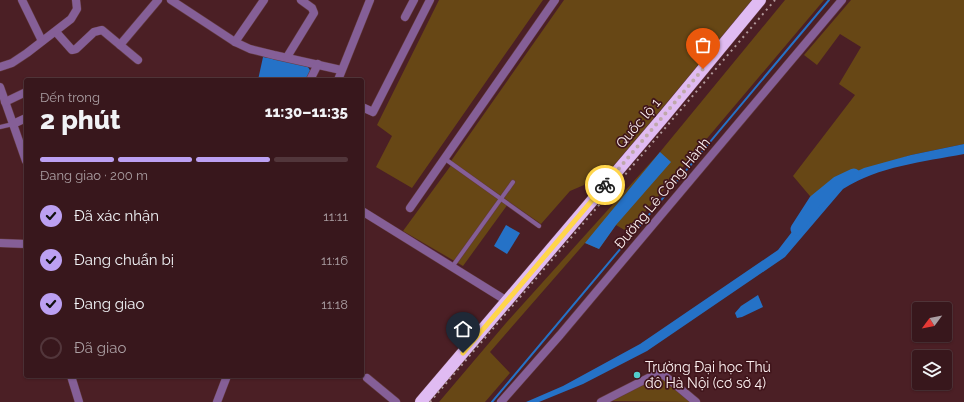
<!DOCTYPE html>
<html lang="vi">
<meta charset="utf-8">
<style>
:root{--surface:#38171c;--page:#432429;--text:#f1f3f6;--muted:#ab9fa3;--line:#52363b;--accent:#bca0f2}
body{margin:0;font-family:Raleway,sans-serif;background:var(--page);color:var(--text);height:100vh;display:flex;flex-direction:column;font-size:15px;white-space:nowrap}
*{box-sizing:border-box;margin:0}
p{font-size:13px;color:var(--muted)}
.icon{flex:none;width:22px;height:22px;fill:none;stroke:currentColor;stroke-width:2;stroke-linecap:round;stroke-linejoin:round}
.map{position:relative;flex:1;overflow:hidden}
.panel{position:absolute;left:24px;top:78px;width:340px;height:300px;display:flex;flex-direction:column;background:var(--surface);border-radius:4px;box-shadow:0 1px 3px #0004,0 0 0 1px var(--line)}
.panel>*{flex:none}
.needle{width:26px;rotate:238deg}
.controls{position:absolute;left:912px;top:302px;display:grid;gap:8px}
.controls a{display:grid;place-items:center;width:40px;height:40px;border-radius:4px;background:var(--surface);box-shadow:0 1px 3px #0004,0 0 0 1px var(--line);font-size:20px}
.pin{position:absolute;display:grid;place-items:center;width:34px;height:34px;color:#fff;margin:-41px -17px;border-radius:50% 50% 50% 0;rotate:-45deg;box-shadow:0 0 4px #0007}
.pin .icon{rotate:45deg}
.courier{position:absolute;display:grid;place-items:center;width:40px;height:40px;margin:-20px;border:3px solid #ffd54a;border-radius:50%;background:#fff;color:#222;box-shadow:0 1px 5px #0007}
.head em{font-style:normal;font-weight:800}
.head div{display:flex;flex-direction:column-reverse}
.head{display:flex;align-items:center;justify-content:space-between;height:68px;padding:0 16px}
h1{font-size:26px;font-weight:800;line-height:30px}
.bar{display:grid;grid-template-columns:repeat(4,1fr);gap:6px 4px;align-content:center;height:48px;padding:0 16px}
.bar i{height:5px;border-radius:3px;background:var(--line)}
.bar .current{background:var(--accent)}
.bar p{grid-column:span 4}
ol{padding:0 16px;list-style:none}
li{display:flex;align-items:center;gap:12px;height:44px}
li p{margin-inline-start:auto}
li .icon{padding:4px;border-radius:50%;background:var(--accent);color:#111;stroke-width:4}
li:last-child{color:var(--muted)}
li i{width:22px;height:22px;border:2px solid var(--line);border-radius:50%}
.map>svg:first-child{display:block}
.green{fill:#674715}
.water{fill:#2572c7}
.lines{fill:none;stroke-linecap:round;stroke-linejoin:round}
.stream{stroke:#2572c7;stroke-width:2}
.river{stroke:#2572c7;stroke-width:13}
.lane-casing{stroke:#643c42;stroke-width:5}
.street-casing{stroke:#643c42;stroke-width:9}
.highway-casing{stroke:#643c42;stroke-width:13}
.lane{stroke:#855f97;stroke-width:4}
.street{stroke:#855f97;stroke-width:8}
.highway{stroke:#e0bbf2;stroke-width:12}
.rail{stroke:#b1989a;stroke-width:2;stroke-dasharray:2 4;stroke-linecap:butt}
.done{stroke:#bfa8aa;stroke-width:4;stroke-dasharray:0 7.2}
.route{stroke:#ffd54a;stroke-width:5}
.poi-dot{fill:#52cdcc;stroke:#40151b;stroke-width:1.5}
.labels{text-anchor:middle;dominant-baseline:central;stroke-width:3.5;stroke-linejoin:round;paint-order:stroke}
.street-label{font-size:14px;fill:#fdf1f1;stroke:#40151b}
.poi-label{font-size:14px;fill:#fdf1f1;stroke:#40151b;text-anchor:start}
</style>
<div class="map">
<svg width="964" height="402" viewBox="0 0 964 402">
<rect width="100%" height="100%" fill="#4b1f25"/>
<!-- green -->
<g class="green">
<polygon points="439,0 543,0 412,188 376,167 392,136 377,125"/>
<polygon points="564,0 753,0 606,175 592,172 584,185 570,191 541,224 451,161"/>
<polygon points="785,0 824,0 628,232 616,225 599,249 585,243 490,352 510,373 485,402 439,402 506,323 660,152"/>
<polygon points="851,0 964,0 964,144 911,155 843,178 815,202 793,176 855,95 839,84 861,47 840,34 817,65 804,55"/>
<polygon points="452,164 508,204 463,266 403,231"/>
<polygon points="663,376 692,402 611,401 657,377"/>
</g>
<!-- water -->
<g class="water">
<polygon points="263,57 286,60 308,67 311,72 307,80 258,80"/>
<path d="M964,144V154C923,162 879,166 843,189L785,257L647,351L583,384L539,402H526L563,386L640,344L778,250L815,202L843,178L864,168L911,155Z"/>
<polygon points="660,152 671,162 616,225 599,249 585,243"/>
<polygon points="506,225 520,233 507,254 494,246"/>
<polygon points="758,295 763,307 742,317 737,318 735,313 741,306"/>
</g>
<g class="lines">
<!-- stream -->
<polyline class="stream" points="492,402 829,0"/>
<!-- river -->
<polyline class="river" points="797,229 815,201 837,183 854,175"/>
<!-- lane casing -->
<g class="lane-casing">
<g id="lane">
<polyline points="0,127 13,124"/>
<polyline points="448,161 539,226"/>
<polyline points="452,267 513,182"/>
</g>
</g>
<!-- street casing -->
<g class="street-casing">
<g id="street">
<polyline points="22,0 42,41"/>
<polyline points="171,0 235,42 250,49 274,55 341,70"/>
<polyline points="405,17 414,0"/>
<polyline points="56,32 72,50 76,49 94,32 102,30 138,60"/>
<polyline points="235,42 264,0"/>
<polyline points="120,45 158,0"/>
<polyline points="287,57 314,13 312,8 301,0"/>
<polyline points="0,67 12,63 27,53 71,19 77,9 76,0"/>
<polyline points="310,80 318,64"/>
<polyline points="338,80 370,0"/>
<polyline points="0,87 26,161"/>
<polyline points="5,102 26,92"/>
<polyline points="362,107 373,112 430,0"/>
<polyline points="13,124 26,118"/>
<polyline points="410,208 555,0"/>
<polyline points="362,211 507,301"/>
<polyline points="0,243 26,244"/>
<polyline points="71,376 79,402"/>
<polyline points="367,378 396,402"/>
<polyline points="217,402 227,376"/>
<polyline points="501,402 560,335 842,0"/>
<polyline points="601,402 658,373 665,376 696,402"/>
</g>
</g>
<!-- highway casing -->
<g class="highway-casing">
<polyline id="highway" points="421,402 665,115 760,0"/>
</g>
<!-- lane -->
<use href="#lane" class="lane"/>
<!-- street -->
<use href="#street" class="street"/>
<!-- highway -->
<use href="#highway" class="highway"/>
<!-- rail -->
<polyline class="rail" points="430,402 775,0"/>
</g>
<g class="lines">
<!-- done -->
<polyline class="done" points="605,185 703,69"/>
<!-- route -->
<polyline class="route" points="463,353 605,185"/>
</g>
<!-- markers -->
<circle class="poi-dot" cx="637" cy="375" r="4"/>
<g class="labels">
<!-- street labels -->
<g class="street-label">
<text transform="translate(638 123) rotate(-50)">Quốc lộ 1</text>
<text transform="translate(662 193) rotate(-50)">Đường Lê Công Hành</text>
</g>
<!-- poi labels -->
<g class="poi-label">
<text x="645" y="367">Trường Đại học Thủ<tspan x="645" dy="16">đô Hà Nội (cơ sở 4)</tspan></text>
</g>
</g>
</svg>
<div class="controls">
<a><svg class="needle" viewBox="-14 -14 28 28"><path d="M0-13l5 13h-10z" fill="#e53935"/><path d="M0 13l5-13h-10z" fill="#ab9fa3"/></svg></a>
<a><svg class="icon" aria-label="layers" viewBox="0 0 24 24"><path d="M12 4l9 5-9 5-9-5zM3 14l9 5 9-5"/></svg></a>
</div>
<div class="pin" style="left:703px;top:69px;background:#ea580c"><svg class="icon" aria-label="bag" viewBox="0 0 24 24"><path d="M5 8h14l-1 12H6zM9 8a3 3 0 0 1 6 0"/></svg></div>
<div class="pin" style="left:463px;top:353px;background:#1f2937"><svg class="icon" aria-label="home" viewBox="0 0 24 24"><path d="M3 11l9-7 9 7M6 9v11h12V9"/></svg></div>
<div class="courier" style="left:605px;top:185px"><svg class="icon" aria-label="bike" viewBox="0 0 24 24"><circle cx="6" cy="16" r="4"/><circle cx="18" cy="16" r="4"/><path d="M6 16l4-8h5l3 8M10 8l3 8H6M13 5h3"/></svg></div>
<section class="panel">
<div class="head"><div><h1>2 phút</h1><p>Đến trong</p></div><em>11:30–11:35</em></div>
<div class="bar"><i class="current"></i><i class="current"></i><i class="current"></i><i></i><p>Đang giao · 200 m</p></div>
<ol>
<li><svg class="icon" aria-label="check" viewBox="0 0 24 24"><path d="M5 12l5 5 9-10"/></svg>Đã xác nhận<p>11:11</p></li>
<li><svg class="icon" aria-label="check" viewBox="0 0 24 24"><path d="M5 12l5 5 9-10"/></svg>Đang chuẩn bị<p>11:16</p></li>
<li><svg class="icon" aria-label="check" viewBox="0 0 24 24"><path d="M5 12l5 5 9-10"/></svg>Đang giao<p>11:18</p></li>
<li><i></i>Đã giao</li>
</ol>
</section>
</div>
